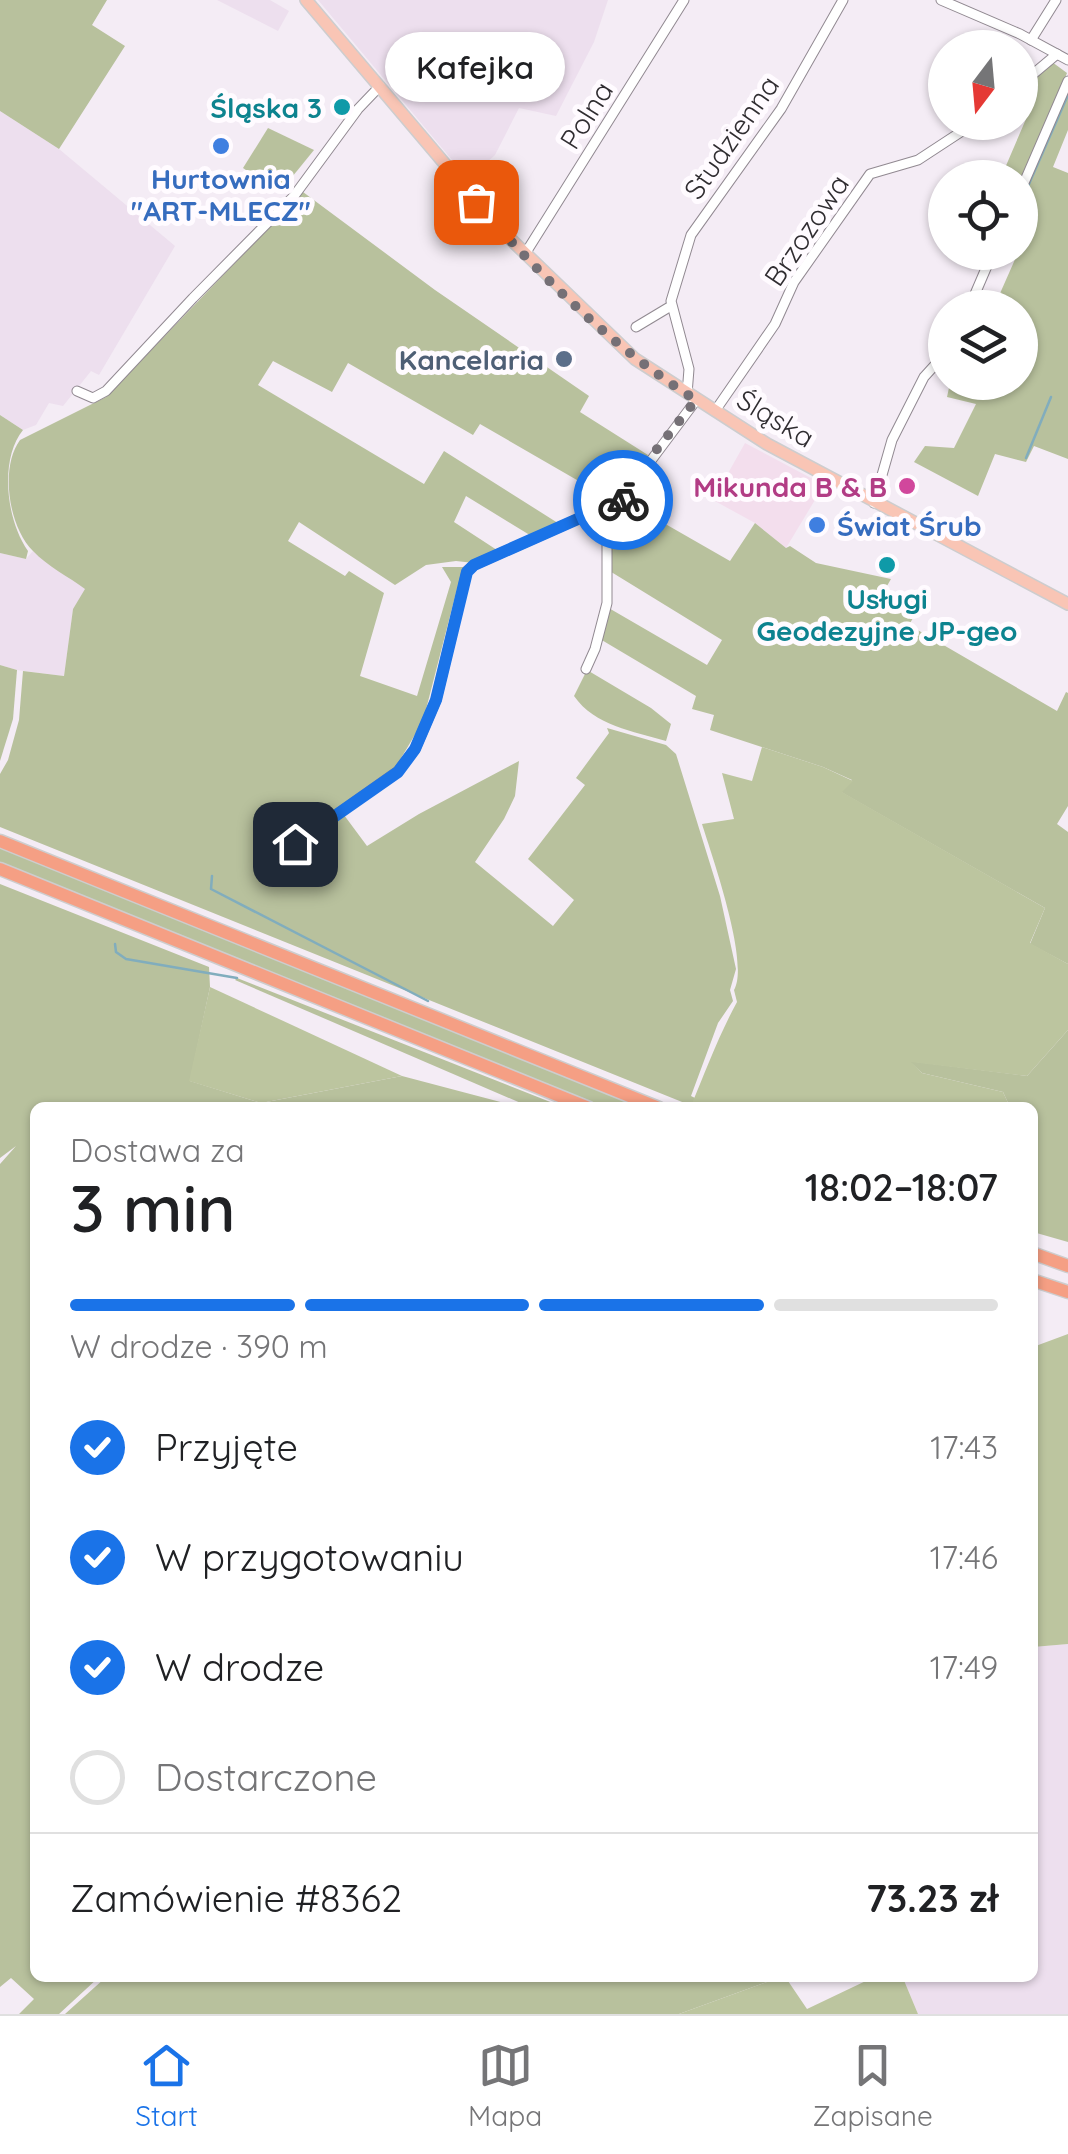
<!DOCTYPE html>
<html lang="pl">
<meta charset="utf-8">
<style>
:root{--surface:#fff;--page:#f6f6f6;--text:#202124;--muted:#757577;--line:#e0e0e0;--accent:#1a73e8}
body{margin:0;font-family:Quicksand,sans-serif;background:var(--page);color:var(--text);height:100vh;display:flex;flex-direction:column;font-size:38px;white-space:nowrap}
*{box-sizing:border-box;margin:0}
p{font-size:32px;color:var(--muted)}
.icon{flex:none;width:55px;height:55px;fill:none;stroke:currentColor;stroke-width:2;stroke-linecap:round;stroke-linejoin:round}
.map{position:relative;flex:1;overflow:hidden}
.drawer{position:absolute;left:30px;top:1102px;width:1008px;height:880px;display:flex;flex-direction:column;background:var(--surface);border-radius:15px;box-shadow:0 2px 8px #0004}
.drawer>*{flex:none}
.needle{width:65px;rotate:196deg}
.controls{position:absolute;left:928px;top:30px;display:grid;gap:20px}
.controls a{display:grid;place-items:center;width:110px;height:110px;border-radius:50%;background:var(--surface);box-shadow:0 2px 8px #0004;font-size:50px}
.pin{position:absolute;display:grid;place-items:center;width:85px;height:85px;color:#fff;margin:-42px;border-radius:20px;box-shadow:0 5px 15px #0006}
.courier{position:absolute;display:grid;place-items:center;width:100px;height:100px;margin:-50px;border:8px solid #1a73e8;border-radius:50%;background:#fff;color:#222;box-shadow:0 2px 12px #0007}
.bubble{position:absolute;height:70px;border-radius:35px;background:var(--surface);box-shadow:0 2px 8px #0004;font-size:32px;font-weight:600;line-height:70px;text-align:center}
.head em{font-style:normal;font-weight:600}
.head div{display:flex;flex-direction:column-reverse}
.head{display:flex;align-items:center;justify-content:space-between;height:170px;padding:0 40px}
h1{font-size:65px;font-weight:600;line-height:75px}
.bar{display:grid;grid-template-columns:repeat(4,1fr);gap:15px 10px;align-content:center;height:120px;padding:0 40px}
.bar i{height:12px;border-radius:8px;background:var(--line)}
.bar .on{background:var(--accent)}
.bar p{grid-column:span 4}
.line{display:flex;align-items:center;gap:25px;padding:0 40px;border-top:2px solid var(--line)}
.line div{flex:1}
ol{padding:0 40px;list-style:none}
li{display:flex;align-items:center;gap:30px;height:110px}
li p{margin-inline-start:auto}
li .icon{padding:10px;border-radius:50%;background:var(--accent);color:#fff;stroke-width:4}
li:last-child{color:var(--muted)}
li i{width:55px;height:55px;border:5px solid var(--line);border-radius:50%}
.menu{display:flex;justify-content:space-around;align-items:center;height:140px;border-top:2px solid var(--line);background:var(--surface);font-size:28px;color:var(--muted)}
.menu a{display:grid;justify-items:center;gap:5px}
.menu .on{color:var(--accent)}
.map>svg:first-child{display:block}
.built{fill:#eddfee}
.education{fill:#f3deed}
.green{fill:#b8c19d}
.forest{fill:#bcc59f}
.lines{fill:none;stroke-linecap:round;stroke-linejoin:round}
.stream{stroke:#81adbd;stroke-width:2.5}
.minor-casing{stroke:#918991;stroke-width:11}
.major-casing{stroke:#cdcdce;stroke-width:14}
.highway-casing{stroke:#cdcdce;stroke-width:15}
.minor{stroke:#fff;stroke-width:9}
.major{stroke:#f9c5b5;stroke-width:11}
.highway{stroke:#f59f84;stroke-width:12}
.done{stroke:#757076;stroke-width:10;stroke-dasharray:0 18}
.route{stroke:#1a73e8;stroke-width:12}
.culture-dot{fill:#0f9aa8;stroke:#fffbff;stroke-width:4}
.shop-dot{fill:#3f7fe0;stroke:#fffbff;stroke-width:4}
.service-dot{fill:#5c6f8a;stroke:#fffbff;stroke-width:4}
.hotel-dot{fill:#d1479c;stroke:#fffbff;stroke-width:4}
.labels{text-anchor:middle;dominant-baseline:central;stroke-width:10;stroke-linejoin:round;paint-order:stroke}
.culture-label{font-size:28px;font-weight:bold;fill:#0d838f;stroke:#fffbff;text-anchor:end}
.street-label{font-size:28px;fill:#302d31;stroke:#fffbff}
.shop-label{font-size:28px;font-weight:bold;fill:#366cbe;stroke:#fffbff}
.service-label{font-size:28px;font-weight:bold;fill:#4e5e75;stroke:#fffbff;text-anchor:end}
.hotel-label{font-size:28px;font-weight:bold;fill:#b23c85;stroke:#fffbff;text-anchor:end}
</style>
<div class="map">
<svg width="1068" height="2014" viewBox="0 0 1068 2014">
<rect width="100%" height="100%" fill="#f4ecf5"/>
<!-- built -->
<g class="built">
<polygon points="217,0 270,0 289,11 278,31"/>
<polygon points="318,0 608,0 594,42 556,116 519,108 495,155 468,179"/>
<polygon points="0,111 59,149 175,246 99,375 91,371 63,406 49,403 36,425 23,430 0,415"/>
<polygon points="33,551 86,589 73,609 64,676 17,670 0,665 0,553 26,559"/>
<polygon points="1068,1644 1068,2014 918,2014 903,1978 1032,1978 1033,1647"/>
</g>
<!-- education -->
<polygon class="education" points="745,443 824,485 786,548 755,523 713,500"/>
<!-- green -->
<g class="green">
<polygon points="0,0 107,0 92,25 125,46 59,149 0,111"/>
<polygon points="1052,62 1067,73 1024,177 1005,168 1026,119 1020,121 1020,88"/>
<polygon points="1068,86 1068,130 1053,167 1068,173 1068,459 1034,446 1026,462 995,454 978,496 914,462 925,446 954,448 976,404 947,397 950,383 1020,382 1020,308 994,307 1028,230 1020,226 1020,198"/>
<polygon points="268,128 314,150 279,193 243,168"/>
<path d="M303,192L435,290L589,396L580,412L648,455L623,496L615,502L480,424L473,435L348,363L332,392L273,361L258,385L424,484L444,451L561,525L533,537L466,496L454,522L500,552L474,563L456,561L426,565L395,585L299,522L288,541L345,576L349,571L384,593L360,676L417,696L451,582L442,567H468L458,585L423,721L397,765L400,773L344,815L367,846L419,814L519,761L515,796L504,819L475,862L553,926L574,900L528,859L585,785L576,778L609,733L607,728L666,745L676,754L720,896L736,969L730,990L733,1001L718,1023L691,1096L695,1098L692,1106L0,827V774L8,760L19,720L23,671L64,676L73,609L85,589C69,577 47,566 33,551C8,526 0,467 20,440L106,397Z"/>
<path d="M0,415L23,430C0,458 5,518 28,551L26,559L0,553Z"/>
<polygon points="627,502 730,561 755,523 786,548 790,546 816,563 891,579 880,598 913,618 909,625 1057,711 1066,692 1068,693 1068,806 1057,824 1068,832 1068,964 1030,944 1045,908 841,792 852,780 823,767 710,730 714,715 692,709 696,696 600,639 607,607 707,665 722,640 608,570 608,539"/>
<polygon points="0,665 17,670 13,719 0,761"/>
<path d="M587,670L651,708L671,724L666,741C633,731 595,726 574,696Z"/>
<polygon points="0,847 644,1107 605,1107 0,863"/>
<polygon points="0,884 209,967 210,987 190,1081 261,1103 402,1076 519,1107 35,1108 35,1978 98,1978 59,2014 19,2014 34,1999 11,1978 0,1987 0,1164 16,1146 0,1158"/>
<polygon points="237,978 563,1107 530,1107 235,980"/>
<polygon points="1068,1030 1068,1242 1033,1232 1032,1108 1010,1107 1003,1092 922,1073 909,1061 1027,1076"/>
<polygon points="105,1978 778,1978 679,2014 65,2014"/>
</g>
<!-- forest -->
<g class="forest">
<path d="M762,747L823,767L853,781L842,792L1045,908L1030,943L1068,964V1030L1027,1076L911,1062L922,1073L1003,1092L1010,1107L691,1106C706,1070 719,1035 737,1002L734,990C750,963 712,856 702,824L734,819L722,773L752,781Z"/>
<polygon points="210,987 402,1076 261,1103 189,1081"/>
<polygon points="1068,1334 1068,1644 1033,1647 1033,1347"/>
<polygon points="778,1978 786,1978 807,2009 872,1978 903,1978 918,2014 679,2014"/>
</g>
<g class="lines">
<!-- stream -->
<g class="stream">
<polyline points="1025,193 1068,95"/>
<polyline points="1026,458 1051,397"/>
<polyline points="212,876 211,889 428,1001"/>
<polyline points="115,944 116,952 126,959 237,978"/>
</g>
<!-- minor casing -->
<g class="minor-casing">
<g id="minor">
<polyline points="941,0 1020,34 1068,60"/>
<polyline points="1031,40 1056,0"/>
<polyline points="1020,85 1057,54"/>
<polyline points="1020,192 1068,81"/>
<polyline points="525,254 684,0"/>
<polyline points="969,308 993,252"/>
<polyline points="636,327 671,306"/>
<polyline points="77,391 93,398 106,391 193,298 294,196 358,109 380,86"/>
<polyline points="687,394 689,369 671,301 691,235 781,109 843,0"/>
<polyline points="715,411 775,324 794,282 870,174 918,160 976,122"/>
<polyline points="874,503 892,440 924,377 945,354"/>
<polyline points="586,669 595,649 607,603 607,538 617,506"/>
<polyline points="295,844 398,771 415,749 436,700 467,571 474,565 598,510 617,506 697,399"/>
</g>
</g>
<!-- major casing -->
<g class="major-casing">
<polyline id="major" points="306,0 500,229 635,359 767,444 1068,604"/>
</g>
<!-- highway casing -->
<g class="highway-casing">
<g id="highway">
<polyline points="0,841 659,1108"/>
<polyline points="0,869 589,1108"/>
<polyline points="1032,1253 1068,1266"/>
<polyline points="1032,1280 1068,1292"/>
</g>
</g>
<!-- minor -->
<use href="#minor" class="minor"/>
<!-- major -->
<use href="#major" class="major"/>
<!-- highway -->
<use href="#highway" class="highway"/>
</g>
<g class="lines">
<!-- done -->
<path class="done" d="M476,202C540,276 613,348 696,400L654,453L623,500"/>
<!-- route -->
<polyline class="route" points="295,844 398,772 415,749 436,700 467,572 474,565 598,510 617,506 623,500"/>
</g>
<!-- markers -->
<g class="culture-dot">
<circle cx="342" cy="107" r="10"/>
<circle cx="887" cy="565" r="10"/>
</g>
<g class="shop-dot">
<circle cx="221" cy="146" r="10"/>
<circle cx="817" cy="525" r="10"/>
</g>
<circle class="service-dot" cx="564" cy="359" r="10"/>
<circle class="hotel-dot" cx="907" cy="486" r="10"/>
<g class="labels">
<!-- culture labels -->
<g class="culture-label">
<text x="322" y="107">Śląska 3</text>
<text x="887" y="598" text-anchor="middle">Usługi<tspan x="887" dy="32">Geodezyjne JP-geo</tspan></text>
</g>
<!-- street labels -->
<g class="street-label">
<text transform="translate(586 115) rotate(-58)">Polna</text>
<text transform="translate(731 137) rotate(-55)">Studzienna</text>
<text transform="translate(806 230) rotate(-56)">Brzozowa</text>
<text transform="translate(776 418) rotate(31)">Śląska</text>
</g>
<!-- shop labels -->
<g class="shop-label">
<text x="221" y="178">Hurtownia<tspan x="221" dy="32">"ART-MLECZ"</tspan></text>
<text x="837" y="525" text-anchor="start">Świat Śrub</text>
</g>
<!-- service labels -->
<g class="service-label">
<text x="544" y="359">Kancelaria</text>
</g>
<!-- hotel labels -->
<g class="hotel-label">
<text x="887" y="486">Mikunda B &amp; B</text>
</g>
</g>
</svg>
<div class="controls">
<a><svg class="needle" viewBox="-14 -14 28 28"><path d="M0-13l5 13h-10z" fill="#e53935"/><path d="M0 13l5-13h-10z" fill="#757577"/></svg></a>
<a><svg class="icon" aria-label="locate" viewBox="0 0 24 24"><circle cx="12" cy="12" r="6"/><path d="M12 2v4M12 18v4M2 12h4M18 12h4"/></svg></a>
<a><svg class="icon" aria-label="layers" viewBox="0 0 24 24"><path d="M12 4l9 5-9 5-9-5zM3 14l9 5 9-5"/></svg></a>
</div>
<div class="pin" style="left:476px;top:202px;background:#ea580c"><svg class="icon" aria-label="bag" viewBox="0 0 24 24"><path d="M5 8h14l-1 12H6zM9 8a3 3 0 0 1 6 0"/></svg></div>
<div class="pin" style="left:295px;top:844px;background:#1f2937"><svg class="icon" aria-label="home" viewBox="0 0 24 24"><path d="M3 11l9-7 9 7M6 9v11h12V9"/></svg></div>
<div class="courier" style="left:623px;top:500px"><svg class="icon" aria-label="bike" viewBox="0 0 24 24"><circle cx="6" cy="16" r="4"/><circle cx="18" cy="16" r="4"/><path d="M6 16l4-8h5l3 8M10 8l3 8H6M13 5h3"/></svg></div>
<div class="bubble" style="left:385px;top:32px;width:180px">Kafejka</div>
<section class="drawer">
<div class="head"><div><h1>3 min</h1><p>Dostawa za</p></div><em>18:02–18:07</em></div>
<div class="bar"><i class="on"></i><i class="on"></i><i class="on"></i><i></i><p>W drodze · 390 m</p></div>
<ol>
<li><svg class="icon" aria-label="check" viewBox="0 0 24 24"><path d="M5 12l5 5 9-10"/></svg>Przyjęte<p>17:43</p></li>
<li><svg class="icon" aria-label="check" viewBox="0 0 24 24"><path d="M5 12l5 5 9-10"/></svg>W przygotowaniu<p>17:46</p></li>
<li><svg class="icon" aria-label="check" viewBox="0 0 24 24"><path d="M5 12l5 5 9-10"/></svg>W drodze<p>17:49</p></li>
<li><i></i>Dostarczone</li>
</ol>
<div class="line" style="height:130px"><div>Zamówienie #8362</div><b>73.23 zł</b></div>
</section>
</div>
<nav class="menu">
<a class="on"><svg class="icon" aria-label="home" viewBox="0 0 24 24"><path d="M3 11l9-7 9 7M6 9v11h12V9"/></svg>Start</a>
<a><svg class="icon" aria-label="map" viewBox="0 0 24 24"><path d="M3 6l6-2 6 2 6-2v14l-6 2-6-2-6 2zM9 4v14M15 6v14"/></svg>Mapa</a>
<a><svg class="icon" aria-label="saved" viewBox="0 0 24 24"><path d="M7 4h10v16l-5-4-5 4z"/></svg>Zapisane</a>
</nav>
